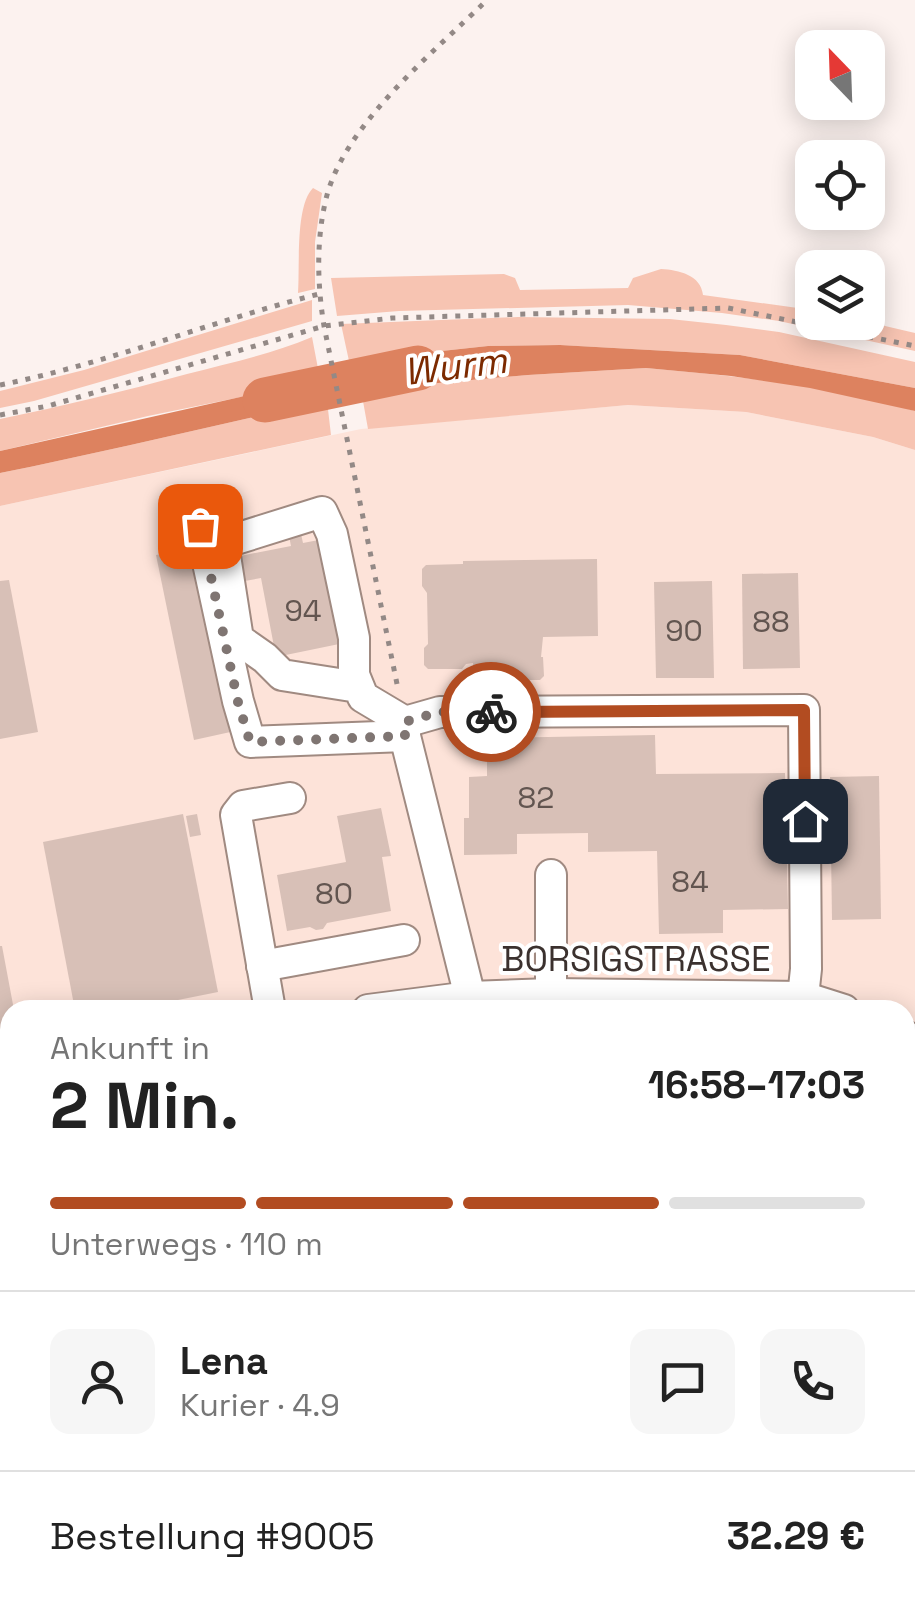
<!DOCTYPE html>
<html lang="de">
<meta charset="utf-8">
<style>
:root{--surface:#fff;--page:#f6f6f6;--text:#222;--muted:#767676;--line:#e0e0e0;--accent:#b24c21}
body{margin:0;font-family:"Space Grotesk",sans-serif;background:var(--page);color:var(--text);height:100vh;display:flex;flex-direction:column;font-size:38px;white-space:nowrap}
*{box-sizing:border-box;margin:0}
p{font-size:32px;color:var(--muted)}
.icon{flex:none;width:55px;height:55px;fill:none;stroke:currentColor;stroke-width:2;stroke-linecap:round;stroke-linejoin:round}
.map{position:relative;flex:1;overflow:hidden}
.side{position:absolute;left:0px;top:1000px;width:915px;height:622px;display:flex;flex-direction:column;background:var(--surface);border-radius:30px 30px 0 0;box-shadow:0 5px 25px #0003}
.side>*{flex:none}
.needle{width:65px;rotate:337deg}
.buttons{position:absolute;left:795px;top:30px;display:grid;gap:20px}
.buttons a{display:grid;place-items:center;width:90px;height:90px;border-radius:20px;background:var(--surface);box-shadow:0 5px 25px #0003;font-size:50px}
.pin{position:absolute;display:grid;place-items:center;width:85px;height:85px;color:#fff;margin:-42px;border-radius:20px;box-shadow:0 5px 15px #0006}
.courier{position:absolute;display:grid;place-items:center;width:100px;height:100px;margin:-50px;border:8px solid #b24c21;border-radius:50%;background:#fff;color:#222;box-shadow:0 2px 12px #0007}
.headline em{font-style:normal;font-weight:700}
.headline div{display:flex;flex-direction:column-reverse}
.headline{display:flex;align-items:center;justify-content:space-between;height:170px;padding:0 50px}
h1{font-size:65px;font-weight:700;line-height:75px}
.bar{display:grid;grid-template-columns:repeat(4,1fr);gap:15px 10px;align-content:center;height:120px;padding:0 50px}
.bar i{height:12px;border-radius:8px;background:var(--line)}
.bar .selected{background:var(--accent)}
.bar p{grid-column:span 4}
.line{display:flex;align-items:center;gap:25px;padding:0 50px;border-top:2px solid var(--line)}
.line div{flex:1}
.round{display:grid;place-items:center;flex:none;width:105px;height:105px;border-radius:20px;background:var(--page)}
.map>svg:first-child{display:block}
.built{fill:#fde3d9;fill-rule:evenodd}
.green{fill:#f7c4b2}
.water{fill:#dd825f}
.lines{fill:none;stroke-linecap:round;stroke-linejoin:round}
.river{stroke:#dd825f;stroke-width:45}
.building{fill:#d8c0b7}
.minor-casing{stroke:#a08a81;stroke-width:34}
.path{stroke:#938986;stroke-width:5;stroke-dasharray:5 8;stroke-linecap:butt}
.minor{stroke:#fff;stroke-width:30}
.done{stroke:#7f7572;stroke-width:10;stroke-dasharray:0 18}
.route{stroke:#b24c21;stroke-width:12}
.labels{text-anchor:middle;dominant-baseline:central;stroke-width:8;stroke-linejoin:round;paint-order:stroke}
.number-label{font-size:30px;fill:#625550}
.street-label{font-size:35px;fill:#3b312e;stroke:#fff}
.water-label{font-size:38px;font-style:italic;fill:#7c2a00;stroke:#fff}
</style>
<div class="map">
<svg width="915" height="1621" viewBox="0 0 915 1621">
<rect width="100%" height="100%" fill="#fcf2ef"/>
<!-- built -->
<path class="built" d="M628,405L746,412L873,437L915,450V1621H0V506L361,429ZM10,1010H905V1612H10Z"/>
<!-- green -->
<g class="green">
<path d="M313,188L322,193L315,242V289L298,293C300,266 295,206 313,188Z"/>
<path d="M661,269C679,270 701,275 703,295L812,310V322H868L915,333V351L779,321L722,313L628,305L399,311L337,316L331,278L504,274L515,278L520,290L628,288L633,278Z"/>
<polygon points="312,300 312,321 34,401 0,408 0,391 84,370"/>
<polygon points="518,317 670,319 726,325 779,332 915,362 915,388 740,355 560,345 488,346 349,361 341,324"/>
<path d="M312,337L320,379L314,382L148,416L0,451V419C63,406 125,391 187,374C229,363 272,354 312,337Z"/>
<path d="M646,368C736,376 828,385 915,411V450L873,437L746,412L628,405L368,429L361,390L528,375Z"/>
<path d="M327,401L331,435L0,506V473C110,451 218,424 327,401Z"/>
</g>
<!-- water -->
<g class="water">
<polygon points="560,345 740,355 915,388 915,411 810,388 731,376 646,368 528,375 361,390 349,361 488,346"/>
<path d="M320,379L327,401C218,424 110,451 0,473V451Z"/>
</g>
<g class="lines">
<!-- river -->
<polyline class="river" points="265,400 418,368"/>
</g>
<!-- building -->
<g class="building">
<polygon points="301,534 303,543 324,539 344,643 276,657 261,578 245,581 240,556 291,546 289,536"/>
<polygon points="197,547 235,731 194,740 156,555"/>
<polygon points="597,559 598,636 543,637 541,657 543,657 544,676 540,680 480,680 480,683 474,677 473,663 466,664 462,669 428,669 424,665 424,648 428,644 427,593 422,586 422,569 426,565 463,564 463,561"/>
<polygon points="798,573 800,668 743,669 742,574"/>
<polygon points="9,580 38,732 0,739 0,581"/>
<polygon points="712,581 714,678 656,678 654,582"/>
<polygon points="655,735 656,774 785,773 788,909 723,910 723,933 659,934 657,851 588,852 588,833 517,834 517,854 464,855 464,818 469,818 469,777 487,776 487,738"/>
<polygon points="879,776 881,919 832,920 830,777"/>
<polygon points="381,808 391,856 382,857 391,911 327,923 323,929 316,930 310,927 287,931 277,875 346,862 337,816"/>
<polygon points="183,814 218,992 128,1010 75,1010 43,842"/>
<polygon points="197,814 201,835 190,837 186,816"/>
<polygon points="0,946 2,946 14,1010 10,1010 10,1062 0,1064"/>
<polygon points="10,1232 10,1351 0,1340 0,1241"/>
<polygon points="189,1612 437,1612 444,1621 197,1621"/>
</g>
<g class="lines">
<!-- minor casing -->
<g class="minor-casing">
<g id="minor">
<polyline points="200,526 238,701 250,742 405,736"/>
<polyline points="358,687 282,675 265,658 238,639 223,543 322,512 332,534 354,638 354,675 363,697 405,722"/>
<polyline points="262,966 404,940"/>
<polyline points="551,994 551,875"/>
<polyline points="470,997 405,736 405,722 440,712 804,710 806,969 803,997"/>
<polyline points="270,1010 236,815 243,806 290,798"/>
<polyline points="368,1010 470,997 551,994 803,997 844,1010"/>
<polyline points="905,1036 915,1041"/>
<polyline points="0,1190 10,1182"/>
<polyline points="0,1423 10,1435"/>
<polyline points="0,1587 10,1587"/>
</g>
</g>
<!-- path -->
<g class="path">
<path d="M0,385C109,363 212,321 319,294"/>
<polyline points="0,415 48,406 324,326 392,318 728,308 915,346"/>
<path d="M397,684L324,326C317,283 316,237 327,195C347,122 434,52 487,0"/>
</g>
<!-- minor -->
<use href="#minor" class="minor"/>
</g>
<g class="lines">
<!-- done -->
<polyline class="done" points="200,526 238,702 250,742 405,736 404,722 440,712 491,712"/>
<!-- route -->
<polyline class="route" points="491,712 804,710 805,821"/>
</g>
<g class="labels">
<!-- number labels -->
<g class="number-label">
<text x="303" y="610">94</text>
<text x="771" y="621">88</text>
<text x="684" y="630">90</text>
<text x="536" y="797">82</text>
<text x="690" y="881">84</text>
<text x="334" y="893">80</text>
</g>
<!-- street labels -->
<g class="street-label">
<text x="636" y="959">BORSIGSTRASSE</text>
</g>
<!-- water labels -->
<g class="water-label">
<text transform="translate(455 366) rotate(-7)">Wurm</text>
</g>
</g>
</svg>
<div class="buttons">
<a><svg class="needle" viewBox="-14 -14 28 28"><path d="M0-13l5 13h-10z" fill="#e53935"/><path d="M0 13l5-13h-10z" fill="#767676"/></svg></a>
<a><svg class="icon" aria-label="locate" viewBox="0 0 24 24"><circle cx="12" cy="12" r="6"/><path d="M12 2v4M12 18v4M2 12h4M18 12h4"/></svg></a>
<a><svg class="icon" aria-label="layers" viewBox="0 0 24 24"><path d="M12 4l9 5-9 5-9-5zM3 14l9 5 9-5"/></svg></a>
</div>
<div class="pin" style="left:200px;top:526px;background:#ea580c"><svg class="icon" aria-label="bag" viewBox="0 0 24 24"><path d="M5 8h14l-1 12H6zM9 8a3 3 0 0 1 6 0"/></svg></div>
<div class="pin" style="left:805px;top:821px;background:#1f2937"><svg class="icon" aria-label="home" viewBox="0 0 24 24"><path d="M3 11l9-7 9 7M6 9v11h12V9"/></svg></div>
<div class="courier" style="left:491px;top:712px"><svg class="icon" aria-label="bike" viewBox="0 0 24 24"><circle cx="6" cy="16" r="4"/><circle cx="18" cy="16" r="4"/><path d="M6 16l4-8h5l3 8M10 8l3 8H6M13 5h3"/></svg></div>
<section class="side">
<div class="headline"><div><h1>2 Min.</h1><p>Ankunft in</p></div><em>16:58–17:03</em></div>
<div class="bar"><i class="selected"></i><i class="selected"></i><i class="selected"></i><i></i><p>Unterwegs · 110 m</p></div>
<div class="line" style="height:180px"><a class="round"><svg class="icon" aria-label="person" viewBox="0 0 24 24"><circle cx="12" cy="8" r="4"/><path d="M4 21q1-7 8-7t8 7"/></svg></a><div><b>Lena</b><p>Kurier · 4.9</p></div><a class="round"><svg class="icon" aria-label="chat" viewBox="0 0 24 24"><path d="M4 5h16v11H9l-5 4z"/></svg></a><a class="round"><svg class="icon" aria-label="phone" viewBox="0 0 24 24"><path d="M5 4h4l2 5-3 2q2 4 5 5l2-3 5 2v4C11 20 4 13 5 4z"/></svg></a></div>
<div class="line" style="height:130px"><div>Bestellung #9005</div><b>32.29 €</b></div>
</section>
</div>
